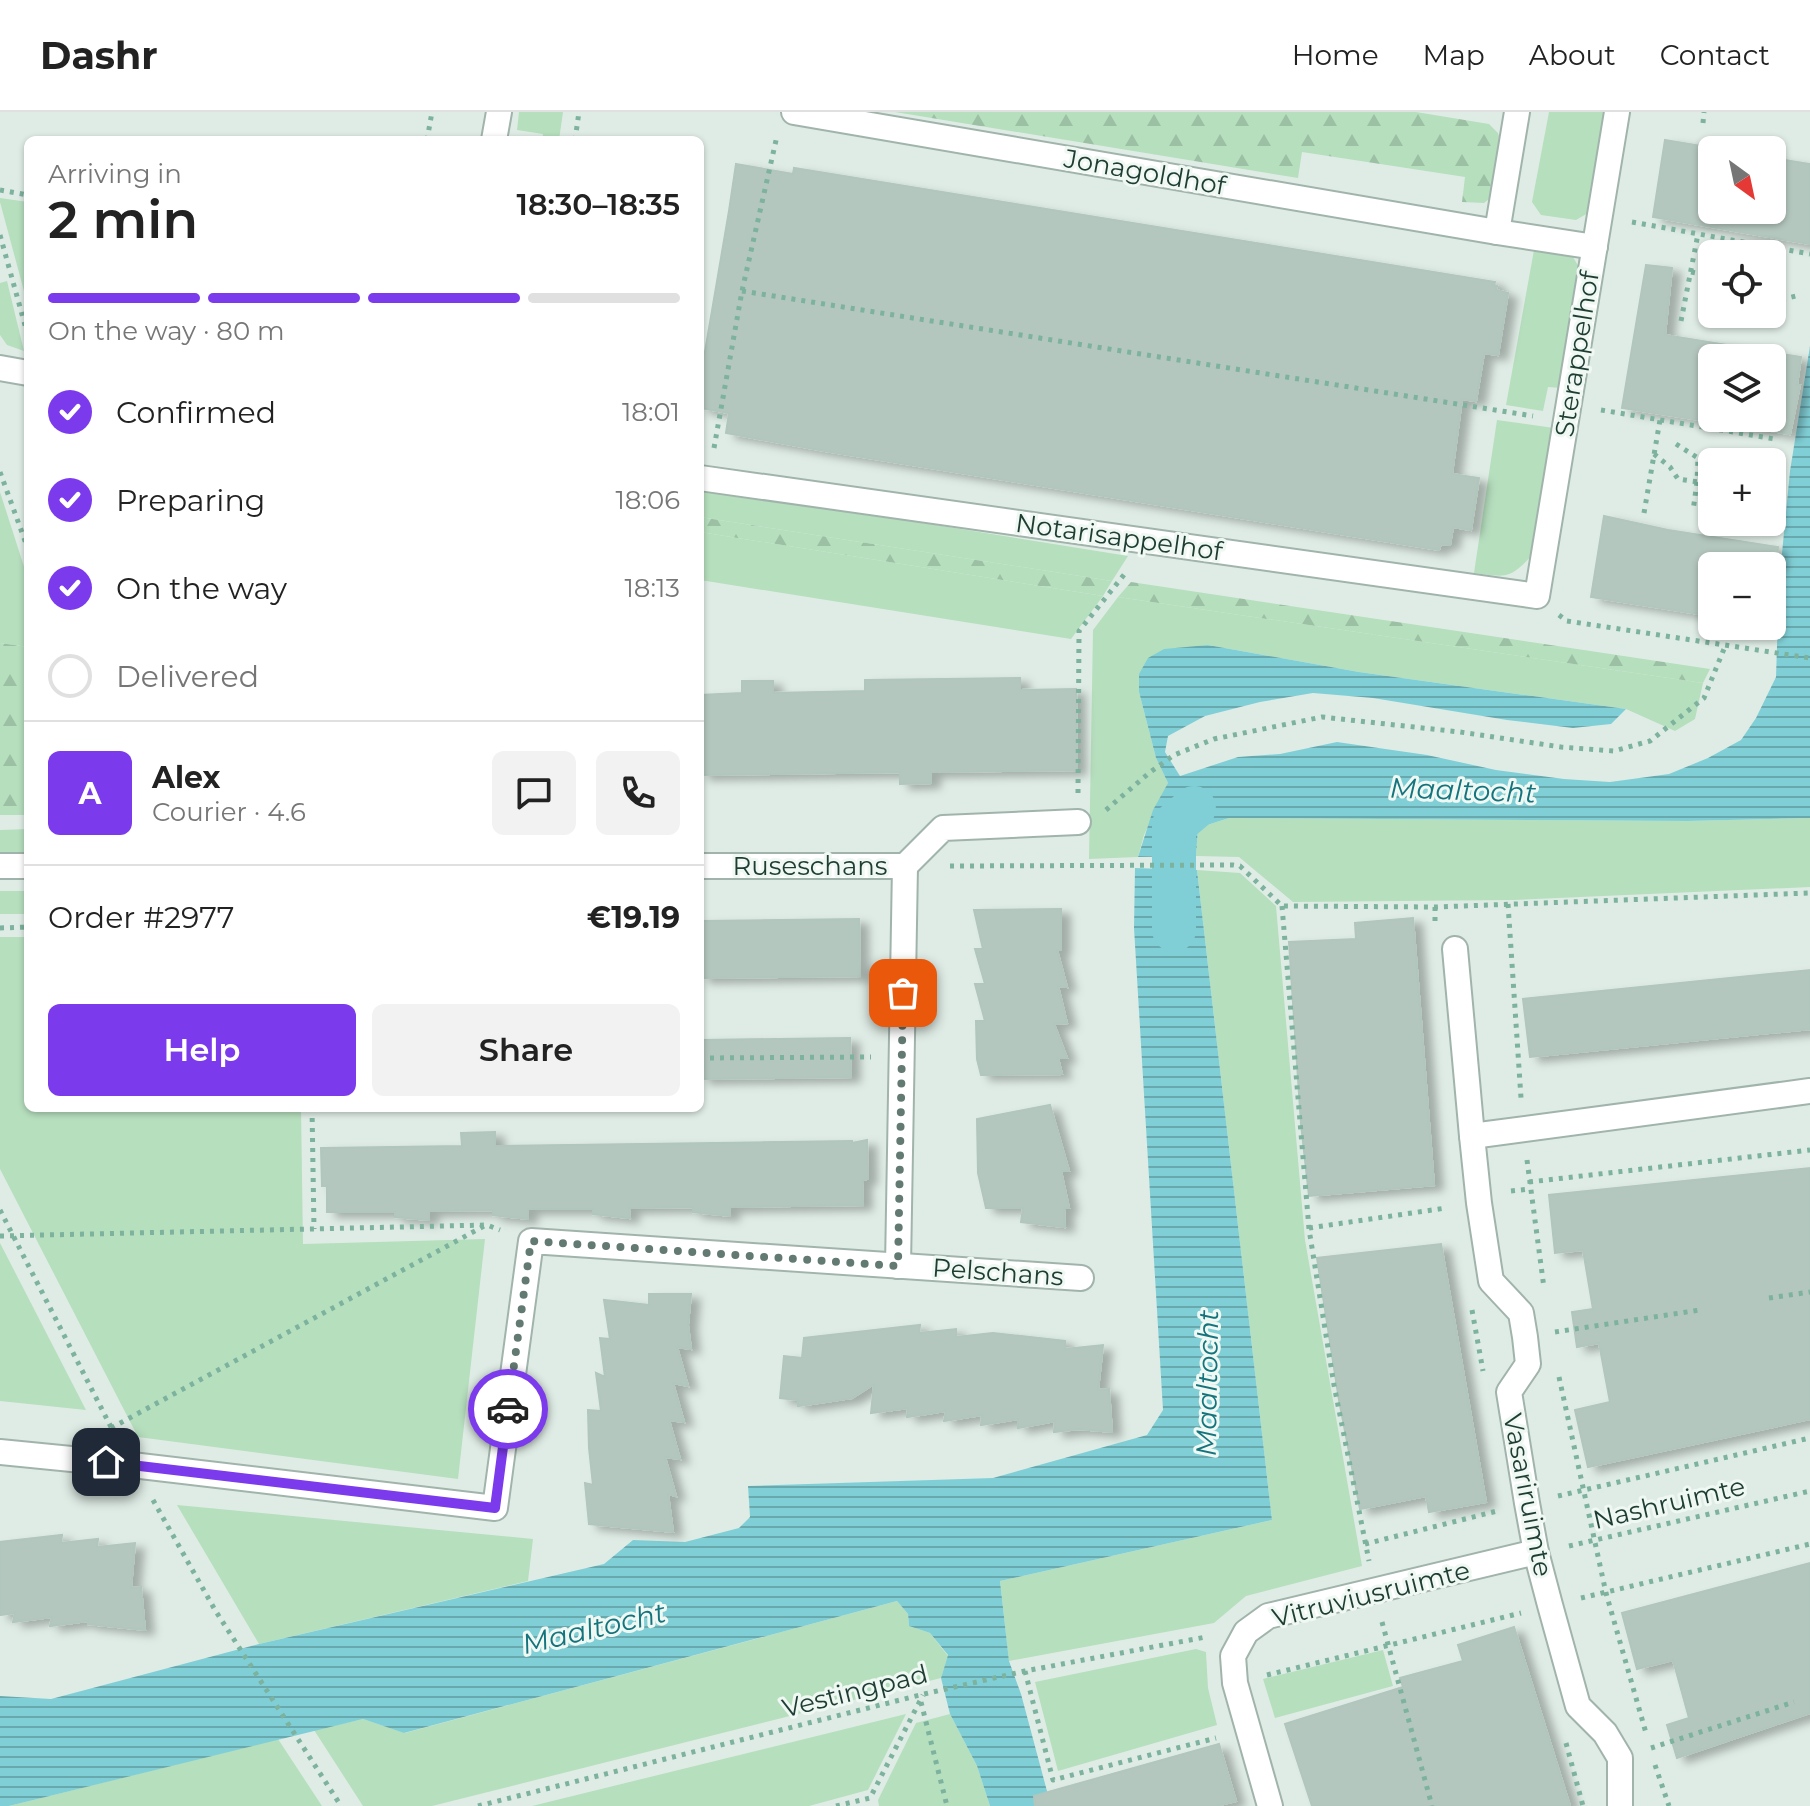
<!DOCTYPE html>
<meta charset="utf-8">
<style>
:root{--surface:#fff;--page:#f2f2f2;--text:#222;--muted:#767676;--line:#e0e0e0;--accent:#7c3aed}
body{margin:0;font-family:Montserrat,sans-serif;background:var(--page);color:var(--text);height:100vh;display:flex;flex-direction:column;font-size:30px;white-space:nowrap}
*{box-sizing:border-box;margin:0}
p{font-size:26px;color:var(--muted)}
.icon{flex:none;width:44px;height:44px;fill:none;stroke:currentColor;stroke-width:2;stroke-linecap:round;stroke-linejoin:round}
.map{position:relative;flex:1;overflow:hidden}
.details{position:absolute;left:24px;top:24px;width:680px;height:976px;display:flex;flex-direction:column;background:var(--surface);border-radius:12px;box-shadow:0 2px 6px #0004}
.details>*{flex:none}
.needle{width:52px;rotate:147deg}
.tools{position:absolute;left:1698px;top:24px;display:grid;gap:16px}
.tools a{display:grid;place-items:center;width:88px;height:88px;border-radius:12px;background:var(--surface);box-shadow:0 2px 6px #0004;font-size:40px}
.pin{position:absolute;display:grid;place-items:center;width:68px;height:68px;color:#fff;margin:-34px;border-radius:16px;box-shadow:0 4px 12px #0006}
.courier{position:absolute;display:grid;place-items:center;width:80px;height:80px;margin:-40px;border:6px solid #7c3aed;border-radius:50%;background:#fff;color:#222;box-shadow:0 2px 10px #0007}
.overview em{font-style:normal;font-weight:600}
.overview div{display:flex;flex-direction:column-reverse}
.overview{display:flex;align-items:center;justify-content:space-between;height:136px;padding:0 24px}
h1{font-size:52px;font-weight:600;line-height:60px}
.bar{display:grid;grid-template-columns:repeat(4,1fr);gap:12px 8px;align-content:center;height:96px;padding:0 24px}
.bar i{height:10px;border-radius:6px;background:var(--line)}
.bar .current{background:var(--accent)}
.bar p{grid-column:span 4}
.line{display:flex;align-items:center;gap:20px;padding:0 24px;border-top:2px solid var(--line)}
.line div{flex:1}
.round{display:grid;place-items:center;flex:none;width:84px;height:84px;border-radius:12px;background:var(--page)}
ol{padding:0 24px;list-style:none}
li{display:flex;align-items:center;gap:24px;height:88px}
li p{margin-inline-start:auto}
li .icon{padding:8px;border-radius:50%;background:var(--accent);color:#fff;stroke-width:4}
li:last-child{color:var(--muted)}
li i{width:44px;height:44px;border:4px solid var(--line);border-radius:50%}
.button{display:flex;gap:16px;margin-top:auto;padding:16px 24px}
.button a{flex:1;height:92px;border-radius:12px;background:var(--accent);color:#fff;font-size:32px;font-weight:600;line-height:92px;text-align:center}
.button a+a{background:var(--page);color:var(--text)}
header{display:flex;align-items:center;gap:48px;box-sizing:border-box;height:112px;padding:0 40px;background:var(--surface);border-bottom:2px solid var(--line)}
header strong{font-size:38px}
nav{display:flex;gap:44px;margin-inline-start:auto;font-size:28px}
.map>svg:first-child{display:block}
.green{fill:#b6dfbe}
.forest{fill:url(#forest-firs)}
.water{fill:url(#water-rules)}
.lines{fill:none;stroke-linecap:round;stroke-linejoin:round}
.canal{stroke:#81cfd6;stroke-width:44}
.building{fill:#b4c7be;stroke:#b1c6bc;stroke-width:2;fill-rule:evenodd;filter:url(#shadow)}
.minor-casing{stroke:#a1b4ac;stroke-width:28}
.path{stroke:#7cb29e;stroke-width:5;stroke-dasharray:4 6;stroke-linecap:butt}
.minor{stroke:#fff;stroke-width:24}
.done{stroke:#627a71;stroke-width:8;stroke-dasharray:0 14.4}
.route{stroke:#7c3aed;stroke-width:10}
.labels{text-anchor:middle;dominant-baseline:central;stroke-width:6;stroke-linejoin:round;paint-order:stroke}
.street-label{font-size:26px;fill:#1e3d33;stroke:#f0f8f3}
.water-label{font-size:28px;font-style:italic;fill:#14747e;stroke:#f0f8f3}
</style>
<header>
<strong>Dashr</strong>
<nav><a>Home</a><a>Map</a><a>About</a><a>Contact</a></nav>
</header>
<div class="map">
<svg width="1810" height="1694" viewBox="0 0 1810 1694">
<defs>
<pattern id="forest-firs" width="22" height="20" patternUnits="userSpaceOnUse" patternTransform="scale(2)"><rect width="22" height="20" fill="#b6dfbe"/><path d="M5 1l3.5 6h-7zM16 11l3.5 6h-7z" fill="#9cc0a4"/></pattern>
<pattern id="water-rules" width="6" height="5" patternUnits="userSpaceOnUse" patternTransform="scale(2)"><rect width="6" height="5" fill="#81cfd6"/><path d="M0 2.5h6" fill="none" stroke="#69a9ae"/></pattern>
<filter id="shadow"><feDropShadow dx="9" dy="5" stdDeviation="4" flood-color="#0004"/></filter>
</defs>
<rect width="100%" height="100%" fill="#dfece5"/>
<!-- green -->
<g class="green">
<polygon points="519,0 563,0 559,28 542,28 543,22 517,18"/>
<polygon points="1549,0 1604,0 1588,101 1576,108 1541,103 1532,90"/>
<polygon points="0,86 28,90 28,194 0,90"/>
<polygon points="1534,138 1573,145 1580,157 1561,276 1548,275 1543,299 1506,293"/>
<polygon points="7,169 24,239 7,233 0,223 0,171"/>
<path d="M1497,308L1554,316L1532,443C1510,468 1505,465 1474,461Z"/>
<polygon points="700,375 1128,444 1112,469 700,405"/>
<polygon points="0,380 28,467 28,535 0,531"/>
<polygon points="700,420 1103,484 1071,527 700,468"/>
<polygon points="1118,485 1703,571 1695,607 1675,619 1626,597 1359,560 1208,533 1139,580 1156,646 1168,671 1144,723 1138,745 1089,747 1093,518"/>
<polygon points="1229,706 1688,709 1810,706 1810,775 1513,788 1293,790 1239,745 1196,744 1198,716"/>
<polygon points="28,717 28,741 0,742 0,718"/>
<polygon points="1197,758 1240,761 1276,794 1305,1128 1362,1454 1246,1484 1214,1511 1009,1549 1000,1469 1272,1408"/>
<rect x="0" y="779" width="28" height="23"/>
<polygon points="0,825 28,825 28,996 301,996 303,1132 485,1127 458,1367 138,1325 0,1057"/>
<polygon points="0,1131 86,1298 0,1289"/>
<polygon points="177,1393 533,1427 528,1469 259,1532"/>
<polygon points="897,1489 908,1502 909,1514 930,1521 948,1544 941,1566 432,1694 363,1694 314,1618 363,1607 405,1621"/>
<polygon points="1196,1537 1206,1540 1208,1576 1217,1613 1058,1659 1035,1570"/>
<polygon points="1383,1538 1393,1574 1275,1606 1263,1567"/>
<polygon points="906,1602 868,1678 809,1694 532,1694"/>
<polygon points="950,1602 977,1654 990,1694 879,1694 878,1688 916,1611"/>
<polygon points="278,1627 322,1694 9,1694"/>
</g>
<!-- forest -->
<g class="forest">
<polygon points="895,0 1416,0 1489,12 1498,21 1503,37 1497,81 1484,91 1462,90 1465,65 1302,40 1298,66"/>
<polygon points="700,405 1112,469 1103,484 700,420"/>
<polygon points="1131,470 1710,557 1703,571 1118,485"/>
<polygon points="0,531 28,535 28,703 0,703"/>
</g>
<!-- water -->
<g class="water">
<polygon points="1810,234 1810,706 1688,709 1229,706 1198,716 1196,744 1138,745 1153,698 1168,671 1156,646 1139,580 1139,562 1148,546 1164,537 1208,533 1359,560 1626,597 1611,612 1573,616 1507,608 1373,586 1313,581 1260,590 1205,604 1168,624 1165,640 1180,664 1238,645 1280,642 1337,630 1427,643 1496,658 1564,667 1610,670 1669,662 1708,646 1741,628 1756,606 1776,565 1779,472 1790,359"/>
<polygon points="1135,756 1197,758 1272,1408 1000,1469 1009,1549 1021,1582 1051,1694 990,1694 977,1654 950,1602 941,1566 948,1543 930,1521 909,1514 908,1502 897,1489 404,1621 363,1607 9,1694 0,1694 0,1584 51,1587 259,1532 604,1452 633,1428 685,1430 739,1416 750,1405 748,1374 993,1366 1147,1323 1163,1298 1134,816"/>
</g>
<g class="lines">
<!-- canal -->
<polyline class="canal" points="1174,818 1174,713 1194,696"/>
</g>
<!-- building -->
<g class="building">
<polygon points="1665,28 1725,38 1712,38 1712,98 1772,98 1772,46 1810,52 1810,132 1653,105"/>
<polygon points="736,52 793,62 794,56 1495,170 1494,173 1497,174 1496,178 1508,181 1498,243 1484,241 1476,289 1462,287 1452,362 1479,366 1471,418 1453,415 1450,433 1441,432 1439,438 825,339 726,321 729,301 700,296 700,269 729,99"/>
<path d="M1646,153L1672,156L1665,223L1801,245L1797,273H1800L1790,322L1622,296ZM1712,246H1772V306H1712Z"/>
<polygon points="1604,404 1668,418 1778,435 1777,454 1712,454 1712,504 1591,485"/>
<polygon points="1020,566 1020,578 1076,577 1077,658 931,660 931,671 900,672 900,660 700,663 700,583 742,581 742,569 773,569 773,581 865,579 865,568"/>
<polygon points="1061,797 1061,838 1057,838 1067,875 1058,874 1067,911 1054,912 1067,946 1058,946 1062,962 981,963 977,947 976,909 985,909 975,872 985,872 975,837 983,837 974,798"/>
<polygon points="1413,806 1434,1073 1309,1084 1301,1012 1289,830 1356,827 1355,811"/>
<polygon points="859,807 860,864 700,866 700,809"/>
<polygon points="1810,858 1810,917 1530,945 1523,887"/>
<polygon points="850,926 851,965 700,967 700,928"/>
<polygon points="1050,993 1069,1059 1061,1059 1069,1096 1064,1096 1065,1115 1021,1110 1023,1096 986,1096 978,1061 977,1007"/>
<polygon points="495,1020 495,1034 852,1029 852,1031 867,1028 868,1067 862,1068 863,1093 730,1095 730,1104 693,1100 693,1095 629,1096 630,1106 593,1102 593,1097 528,1097 528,1107 493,1103 493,1098 429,1099 429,1108 395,1105 395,1100 327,1100 327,1074 322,1074 321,1036 462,1034 461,1021"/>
<polygon points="1810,1056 1810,1307 1588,1355 1575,1298 1610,1290 1599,1231 1577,1235 1572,1200 1593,1197 1583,1138 1555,1141 1549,1083"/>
<polygon points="1441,1132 1486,1390 1429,1400 1426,1384 1360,1397 1339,1288 1317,1146"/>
<polygon points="649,1182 691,1182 688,1213 691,1237 677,1235 688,1274 673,1271 684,1310 669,1308 680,1347 665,1345 676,1384 668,1382 673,1420 589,1412 585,1371 593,1373 589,1336 588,1298 601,1299 596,1261 605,1265 600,1226 610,1227 604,1188 649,1193"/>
<polygon points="920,1213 919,1221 956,1217 956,1225 993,1221 1065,1229 1065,1237 1103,1233 1098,1278 1109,1277 1112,1320 1078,1317 1054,1320 1055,1309 1018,1316 1018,1307 981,1313 982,1303 944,1309 946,1299 907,1305 908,1296 871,1301 874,1272 852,1286 798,1294 798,1288 780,1286 784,1244 802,1246 804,1226"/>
<polygon points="62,1423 61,1431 98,1427 97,1435 135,1431 131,1476 141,1475 145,1518 88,1512 88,1509 50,1514 52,1505 13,1510 15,1501 0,1503 0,1430"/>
<polygon points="1810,1451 1810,1601 1677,1646 1667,1613 1689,1606 1673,1548 1637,1557 1622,1501"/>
<polygon points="1514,1515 1570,1694 1312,1694 1285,1612 1403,1575 1400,1566 1463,1549 1458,1533"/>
<polygon points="1219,1632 1236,1689 1216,1694 1035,1694 1034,1684"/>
</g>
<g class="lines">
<!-- minor casing -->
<g class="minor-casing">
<g id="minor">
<polyline points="794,0 1497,120 1595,135"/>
<polyline points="494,28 499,0"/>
<polyline points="1497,120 1517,0"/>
<polyline points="0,256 28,261"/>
<polyline points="700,366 1537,484 1617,0"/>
<polyline points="0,754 28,754"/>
<polyline points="700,754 905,754 898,1154"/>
<polyline points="905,754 943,716 1078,710"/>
<polyline points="1455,837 1472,1024"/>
<polyline points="0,1340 132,1353 495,1396 531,1129 1081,1166"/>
<polyline points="1270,1694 1235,1571 1233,1544 1246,1520 1268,1504 1536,1440"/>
<polyline points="1620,1694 1620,1646 1605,1621 1578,1594 1550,1493 1536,1440 1527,1391 1509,1280 1528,1252 1525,1225 1521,1201 1491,1169 1479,1091 1472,1024 1810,979"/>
</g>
</g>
<!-- path -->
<g class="path">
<polyline points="1703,11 1704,0"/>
<polyline points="427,28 432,0"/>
<polyline points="575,28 579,0"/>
<polyline points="0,78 28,83"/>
<polyline points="1632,110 1810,142"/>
<polyline points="0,123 28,224"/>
<polyline points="1691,160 1712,164"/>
<polyline points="742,179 1533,304"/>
<polyline points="1772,190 1800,183"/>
<polyline points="1681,209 1698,122"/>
<polyline points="1723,211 1726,202"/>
<polyline points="1601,298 1775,327"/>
<polyline points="1676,332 1698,346 1697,370 1693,399"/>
<polyline points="714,336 742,179 777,24"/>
<polyline points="1654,342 1670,355 1678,367 1712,372"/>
<polyline points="0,360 28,437"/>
<polyline points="1644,401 1660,308"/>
<polyline points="1559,503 1567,509 1810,546"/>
<polyline points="1078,681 1079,519 1127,459"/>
<polyline points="1106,698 1149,661 1174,643 1214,627 1322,605 1460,620 1561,635 1614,639 1650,629 1704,586 1726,532"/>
<polyline points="950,754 1233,753 1240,754 1282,794 1435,795 1810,781"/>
<polyline points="1508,792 1521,986"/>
<polyline points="1282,794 1309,1117 1334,1273 1369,1449"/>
<polyline points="1435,795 1435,814"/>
<polyline points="0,816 28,815"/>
<polyline points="700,946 871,945"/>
<polyline points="312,996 314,1117"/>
<polyline points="1527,1048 1544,1176"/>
<polyline points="1529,1070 1810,1038"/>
<polyline points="1511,1079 1530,1077"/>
<polyline points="0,1098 112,1317"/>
<polyline points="1309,1116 1446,1096"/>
<polyline points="0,1124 487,1113 500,1118"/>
<polyline points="1769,1186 1810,1180"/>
<polyline points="1472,1198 1483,1259"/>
<polyline points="1555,1220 1700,1198"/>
<polyline points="1559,1265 1606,1481 1646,1621"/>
<polyline points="111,1316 486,1113"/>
<polyline points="1558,1384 1810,1326"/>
<polyline points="153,1388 215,1498 341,1694"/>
<polyline points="1365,1432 1497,1399"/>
<polyline points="1569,1434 1810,1379"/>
<polyline points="1581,1486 1810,1432"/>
<polyline points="1382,1510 1432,1694"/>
<polyline points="1025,1559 1053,1668 1216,1626"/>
<polyline points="1267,1563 1521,1501"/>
<polyline points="921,1590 947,1694"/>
<polyline points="1566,1631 1583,1694"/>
<polyline points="1651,1636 1794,1590"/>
<polyline points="1655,1653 1669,1694"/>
<polyline points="478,1694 924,1582 1025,1559 1206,1525"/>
<polyline points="836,1694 870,1686 923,1583"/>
</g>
<!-- minor -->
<use href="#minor" class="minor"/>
</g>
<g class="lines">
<!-- done -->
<polyline class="done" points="508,1297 531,1129 898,1154 903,881"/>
<!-- route -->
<polyline class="route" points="106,1350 495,1396 508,1297"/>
</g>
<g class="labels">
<!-- street labels -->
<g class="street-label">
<text transform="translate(1145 60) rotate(10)">Jonagoldhof</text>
<text transform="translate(1577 242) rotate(-81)">Sterappelhof</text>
<text transform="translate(1119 425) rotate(8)">Notarisappelhof</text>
<text x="810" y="754">Ruseschans</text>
<text transform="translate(998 1160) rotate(4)">Pelschans</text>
<text transform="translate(1528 1383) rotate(79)">Vasariruimte</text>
<text transform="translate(1669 1391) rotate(-13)">Nashruimte</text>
<text transform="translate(1371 1482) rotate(-14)">Vitruviusruimte</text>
<text transform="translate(855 1579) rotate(-14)">Vestingpad</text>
</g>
<!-- water labels -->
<g class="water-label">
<text transform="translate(1463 678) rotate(2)">Maaltocht</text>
<text transform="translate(1207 1271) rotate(-89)">Maaltocht</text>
<text transform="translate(594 1516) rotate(-13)">Maaltocht</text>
</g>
</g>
</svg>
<div class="tools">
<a><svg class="needle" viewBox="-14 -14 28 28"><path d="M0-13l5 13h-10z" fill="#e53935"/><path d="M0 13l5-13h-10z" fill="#767676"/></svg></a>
<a><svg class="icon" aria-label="locate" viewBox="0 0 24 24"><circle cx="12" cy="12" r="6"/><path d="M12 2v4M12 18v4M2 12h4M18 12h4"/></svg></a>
<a><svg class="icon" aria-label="layers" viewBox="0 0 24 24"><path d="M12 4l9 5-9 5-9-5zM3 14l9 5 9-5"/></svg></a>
<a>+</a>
<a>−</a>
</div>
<div class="pin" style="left:903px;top:881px;background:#ea580c"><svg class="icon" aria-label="bag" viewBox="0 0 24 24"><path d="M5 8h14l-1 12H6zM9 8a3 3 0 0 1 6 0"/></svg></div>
<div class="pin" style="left:106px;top:1350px;background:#1f2937"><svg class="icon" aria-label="home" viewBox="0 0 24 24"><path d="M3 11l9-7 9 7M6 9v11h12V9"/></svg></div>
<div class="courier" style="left:508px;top:1297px"><svg class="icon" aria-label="car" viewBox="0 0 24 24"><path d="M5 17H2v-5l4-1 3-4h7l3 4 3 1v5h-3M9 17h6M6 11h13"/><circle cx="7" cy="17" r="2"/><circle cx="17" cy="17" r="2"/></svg></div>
<section class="details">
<div class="overview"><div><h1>2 min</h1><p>Arriving in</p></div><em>18:30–18:35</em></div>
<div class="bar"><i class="current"></i><i class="current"></i><i class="current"></i><i></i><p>On the way · 80 m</p></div>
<ol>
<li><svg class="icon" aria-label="check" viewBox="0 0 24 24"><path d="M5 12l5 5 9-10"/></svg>Confirmed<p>18:01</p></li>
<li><svg class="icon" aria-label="check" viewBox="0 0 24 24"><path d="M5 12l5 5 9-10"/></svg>Preparing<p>18:06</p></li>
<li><svg class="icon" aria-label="check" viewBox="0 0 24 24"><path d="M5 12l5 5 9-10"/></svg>On the way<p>18:13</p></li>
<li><i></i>Delivered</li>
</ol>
<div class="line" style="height:144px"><b class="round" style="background:var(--accent);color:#fff">A</b><div><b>Alex</b><p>Courier · 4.6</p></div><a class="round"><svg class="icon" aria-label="chat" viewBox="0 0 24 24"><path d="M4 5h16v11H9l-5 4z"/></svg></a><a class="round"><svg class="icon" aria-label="phone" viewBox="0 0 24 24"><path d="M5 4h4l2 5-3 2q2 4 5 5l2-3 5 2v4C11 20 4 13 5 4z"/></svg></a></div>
<div class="line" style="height:104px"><div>Order #2977</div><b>€19.19</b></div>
<div class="button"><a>Help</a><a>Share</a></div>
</section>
</div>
